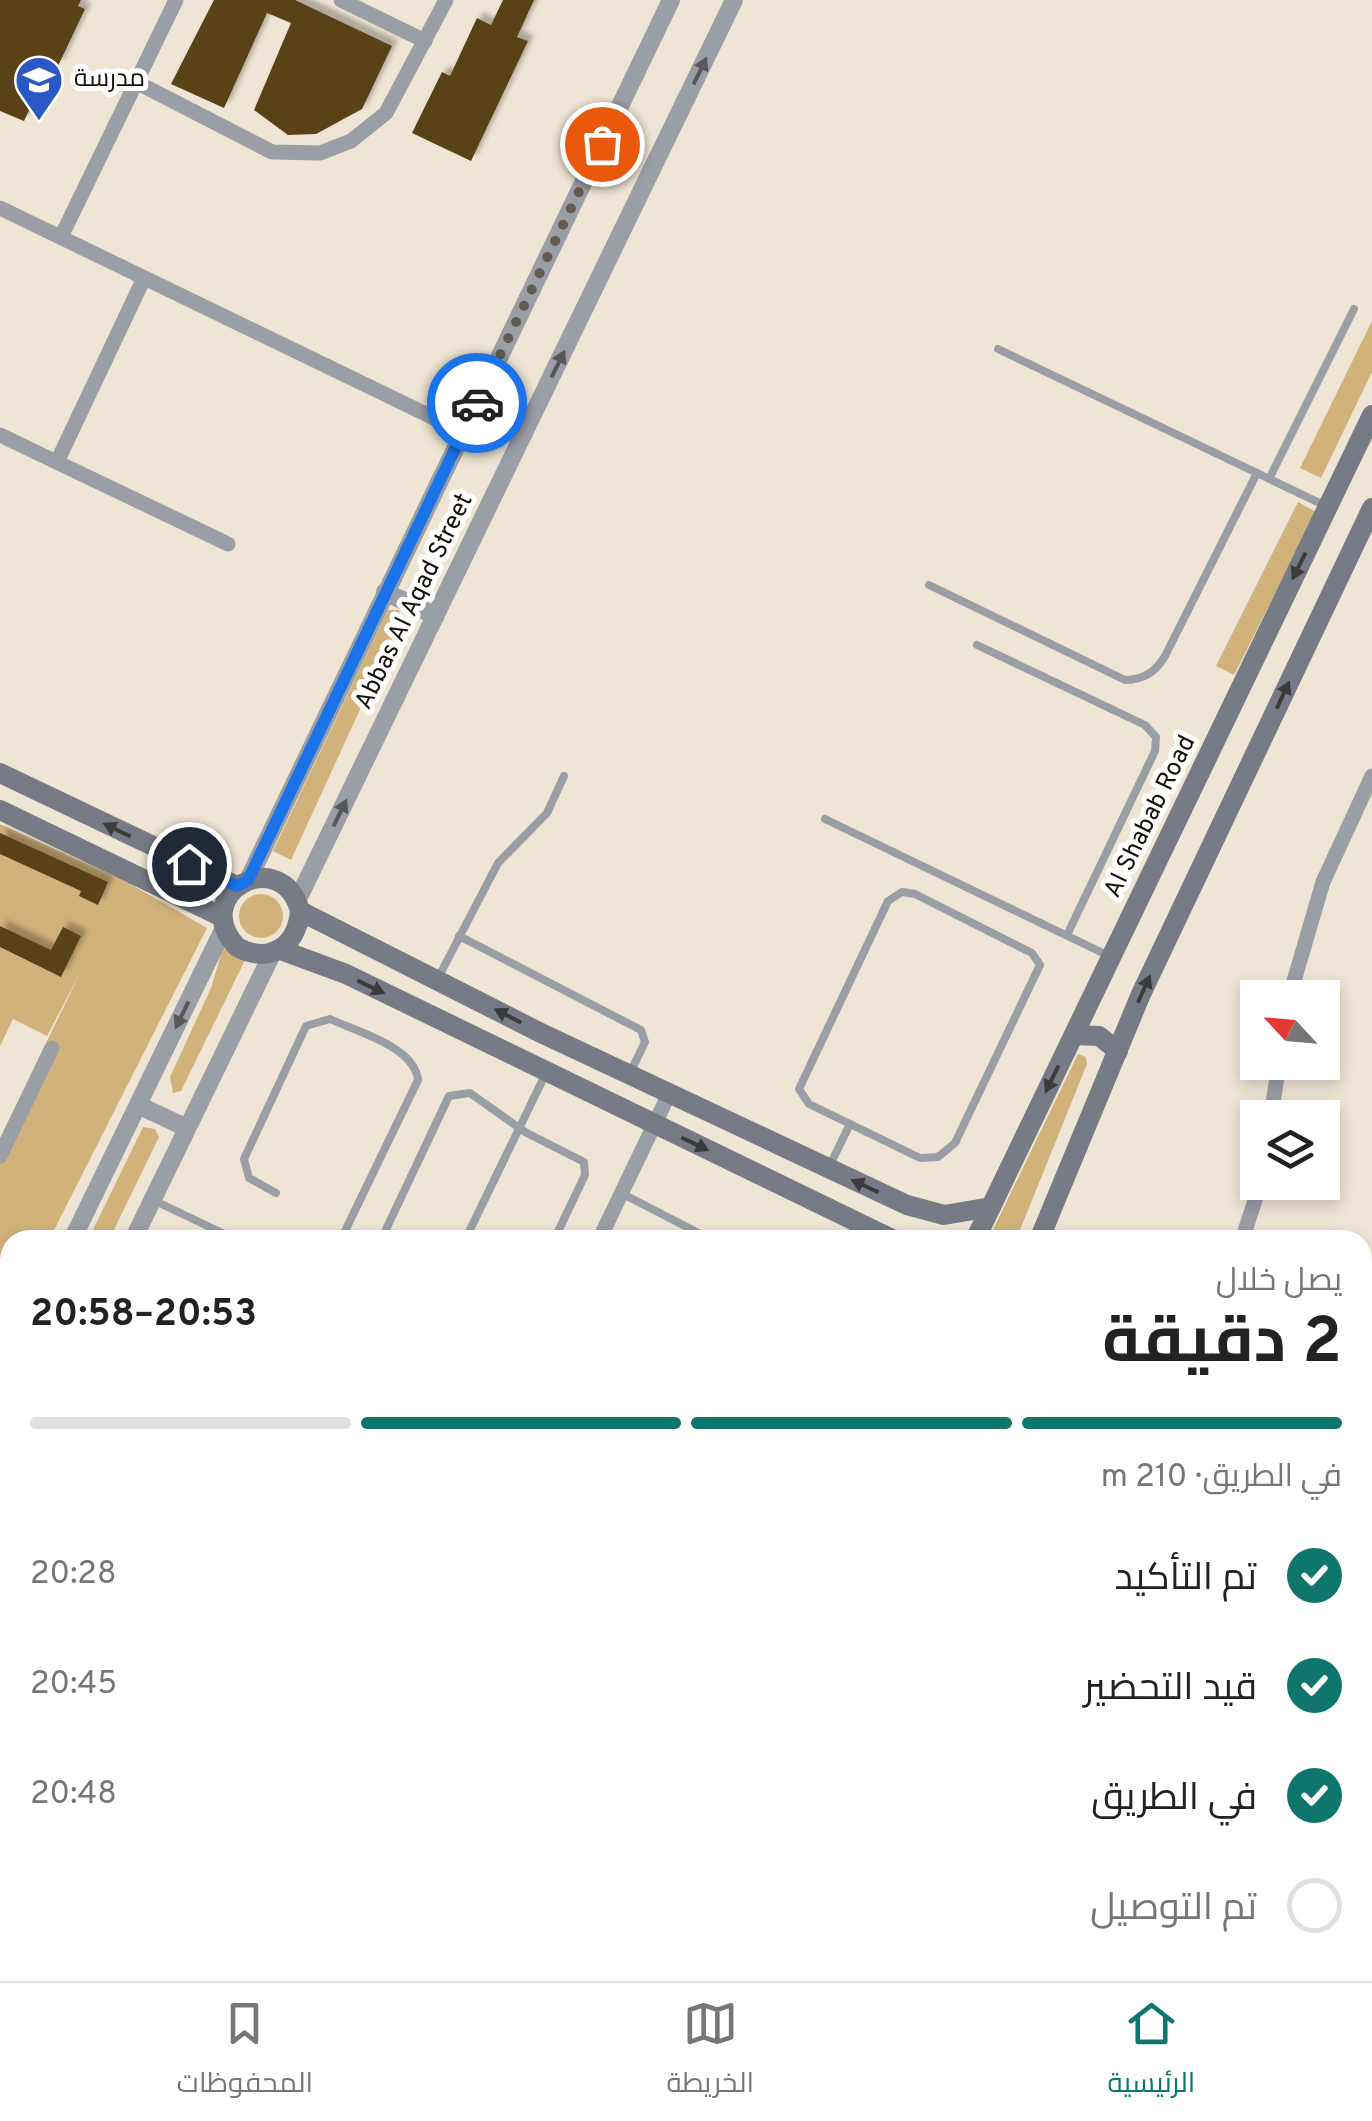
<!DOCTYPE html>
<html lang="ar">
<meta charset="utf-8">
<style>
:root{--surface:#fff;--page:#f6f6f6;--text:#222;--muted:#767676;--line:#e0e0e0;--accent:#0f766e}
body{margin:0;font-family:Overpass,Cairo,sans-serif;background:var(--page);color:var(--text);direction:rtl;height:100vh;display:flex;flex-direction:column;font-size:38px;white-space:nowrap}
*{box-sizing:border-box;margin:0}
p{font-size:32px;color:var(--muted)}
.icon{flex:none;width:55px;height:55px;fill:none;stroke:currentColor;stroke-width:2;stroke-linecap:round;stroke-linejoin:round}
.map{position:relative;flex:1;overflow:hidden;direction:ltr}
.sheet{position:absolute;left:0px;top:1230px;width:1372px;height:752px;display:flex;flex-direction:column;background:var(--surface);border-radius:30px 30px 0 0;box-shadow:0 5px 15px #0003;direction:rtl}
.sheet>*{flex:none}
.needle{width:65px;rotate:296deg}
.fabs{position:absolute;left:1240px;top:980px;display:grid;gap:20px}
.fabs a{display:grid;place-items:center;width:100px;height:100px;border-radius:0px;background:var(--surface);box-shadow:0 5px 15px #0003;font-size:50px}
.pin{position:absolute;display:grid;place-items:center;width:85px;height:85px;color:#fff;margin:-42px;border:5px solid #fff;border-radius:50%;box-shadow:0 2px 10px #0007}
.courier{position:absolute;display:grid;place-items:center;width:100px;height:100px;margin:-50px;border:8px solid #1a73e8;border-radius:50%;background:#fff;color:#222;box-shadow:0 2px 12px #0007}
.overview em{font-style:normal;font-weight:700}
.overview div{display:flex;flex-direction:column-reverse}
.overview{display:flex;align-items:center;justify-content:space-between;height:170px;padding:0 30px}
h1{font-size:65px;font-weight:700;line-height:75px}
.bar{display:grid;grid-template-columns:repeat(4,1fr);gap:15px 10px;align-content:center;height:120px;padding:0 30px}
.bar i{height:12px;border-radius:8px;background:var(--line)}
.bar .current{background:var(--accent)}
.bar p{grid-column:span 4}
ol{padding:0 30px;list-style:none}
li{display:flex;align-items:center;gap:30px;height:110px}
li p{margin-inline-start:auto}
li .icon{padding:10px;border-radius:50%;background:var(--accent);color:#fff;stroke-width:4}
li:last-child{color:var(--muted)}
li i{width:55px;height:55px;border:5px solid var(--line);border-radius:50%}
.menu{display:flex;justify-content:space-around;align-items:center;height:140px;border-top:2px solid var(--line);background:var(--surface);font-size:28px;color:var(--muted)}
.menu a{display:grid;justify-items:center;gap:5px}
.menu .current{color:var(--accent)}
.map>svg:first-child{display:block}
.green{fill:#d2b27b}
.building{fill:#584219;filter:url(#shadow)}
.lines{fill:none;stroke-linecap:round;stroke-linejoin:round}
.service{stroke:#9a9ea5;stroke-width:8}
.minor{stroke:#9a9ea5;stroke-width:15}
.tertiary{stroke:#9a9ea5;stroke-width:18}
.secondary{stroke:#767b85;stroke-width:20}
.oneway{fill:#575758}
.oneway2{fill:#3b3b3c}
.done{stroke:#615b51;stroke-width:10;stroke-dasharray:0 18}
.route{stroke:#1a73e8;stroke-width:12}
.labels{text-anchor:middle;dominant-baseline:central;stroke-width:10;stroke-linejoin:round;paint-order:stroke}
.poi-label{font-size:25px;fill:#14100b;stroke:#fff;text-anchor:start}
.street-label{font-size:25px;fill:#14100b;stroke:#fff}
</style>
<div class="map">
<svg width="1372" height="1981" viewBox="0 0 1372 1981">
<defs>
<filter id="shadow"><feDropShadow dx="6" dy="-6" stdDeviation="2.5" flood-color="#0004"/></filter>
</defs>
<rect width="100%" height="100%" fill="#efe5d4"/>
<!-- green -->
<g class="green">
<polygon points="1372,321 1372,372 1321,478 1300,468"/>
<polygon points="1298,502 1316,512 1234,675 1216,666"/>
<polygon points="388,610 399,610 401,620 291,860 273,851"/>
<polygon points="0,824 125,881 207,928 49,1240 10,1240 10,1316 0,1336 0,1138 80,973 47,1036 13,1019 0,1046"/>
<circle cx="261" cy="916" r="22"/>
<polygon points="223,948 246,958 181,1091 173,1093 170,1077 211,988"/>
<polygon points="1078,1054 1086,1057 1087,1064 1016,1240 988,1240"/>
<polygon points="143,1127 155,1129 159,1137 109,1240 88,1240"/>
</g>
<!-- building -->
<g class="building">
<polygon points="0,0 81,0 78,6 85,9 58,66 52,62 24,121 0,111"/>
<polygon points="214,0 295,0 392,46 362,109 316,134 288,135 254,110 291,23 267,13 224,108 171,84"/>
<polygon points="503,0 534,0 517,37 528,41 471,161 412,133 442,72 450,76 477,18 491,25"/>
<polygon points="0,833 108,882 98,905 79,896 81,891 0,854"/>
<polygon points="0,926 51,950 63,927 81,936 61,977 0,947"/>
</g>
<g class="lines">
<!-- service -->
<g class="service">
<polyline points="998,349 1328,507"/>
<polyline points="1269,479 1354,309"/>
<path d="M929,585L1125,680C1143,680 1156,672 1165,656L1257,473"/>
<polyline points="977,645 1145,725 1156,737 1155,751 1067,935"/>
<polyline points="825,819 1107,955"/>
<polygon points="902,892 915,894 1032,953 1040,965 955,1143 938,1157 920,1158 809,1104 799,1089 888,901"/>
<polyline points="459,936 641,1030 645,1042 631,1071"/>
<polyline points="437,980 498,863 547,813 564,776"/>
<polyline points="830,1165 850,1124"/>
<path d="M276,1193L249,1178L244,1159L306,1026L330,1019C357,1032 414,1046 418,1080L345,1231L347,1240"/>
<polyline points="621,1193 712,1240"/>
<polyline points="153,1200 237,1240"/>
<polyline points="381,1240 449,1096 470,1093 525,1132 584,1162 585,1175 554,1240"/>
<polyline points="465,1240 546,1073"/>
</g>
<!-- minor -->
<g class="minor">
<polyline points="341,0 425,41"/>
<polyline points="136,82 272,152 320,153 351,141 386,113 446,0"/>
<polyline points="0,208 463,432"/>
<polyline points="61,237 176,0"/>
<polyline points="0,435 228,544"/>
<polyline points="57,462 144,278"/>
<polyline points="1289,998 1323,882 1372,776"/>
<polyline points="1271,1118 1279,1062"/>
<polyline points="0,1156 52,1048"/>
<polyline points="599,1240 669,1094"/>
<polyline points="1242,1240 1261,1182"/>
<polyline points="1362,1438 1372,1443"/>
<polyline points="0,1885 10,1890"/>
<polyline points="186,1972 204,1981"/>
<polyline points="242,1981 246,1972"/>
<polyline points="783,1981 787,1972"/>
<polyline points="910,1981 914,1972"/>
</g>
<!-- tertiary -->
<g class="tertiary">
<polyline points="385,592 436,616"/>
<polyline points="248,880 671,0"/>
<polyline points="297,901 734,0"/>
<polyline points="138,1105 187,1128"/>
<polyline points="72,1240 224,928"/>
<polyline points="133,1240 272,954"/>
<polyline points="0,1387 10,1367"/>
<polyline points="0,1514 10,1494"/>
</g>
<!-- secondary -->
<g class="secondary">
<polyline points="0,773 237,886"/>
<polyline points="0,810 222,917"/>
<path d="M300,911C297,946 270,965 237,947C187,893 282,843 300,911L541,1033L907,1205L944,1215L991,1207"/>
<polyline points="281,950 346,974 894,1240"/>
<polyline points="1074,1035 1099,1036 1118,1051"/>
<polyline points="975,1240 1372,415"/>
<polyline points="1039,1240 1141,994 1372,508"/>
<polyline points="619,1981 623,1972"/>
<polyline points="665,1981 670,1972"/>
</g>
</g>
<!-- one-way arrows -->
<defs><path id="oneway-solid" d="M-6-.8H1V-3.2L6.5 0L1 3.2V.8H-6Z" transform="scale(2.5)"/></defs>
<g class="oneway">
<use href="#oneway-solid" transform="translate(700 71) rotate(-64)"/>
<use href="#oneway-solid" transform="translate(558 364) rotate(-64)"/>
<use href="#oneway-solid" transform="translate(340 813) rotate(-64)"/>
<use href="#oneway-solid" transform="translate(182 1015) rotate(116)"/>
</g>
<g class="oneway2">
<use href="#oneway-solid" transform="translate(1299 566) rotate(116)"/>
<use href="#oneway-solid" transform="translate(1283 695) rotate(-65)"/>
<use href="#oneway-solid" transform="translate(117 830) rotate(-154)"/>
<use href="#oneway-solid" transform="translate(371 987) rotate(26)"/>
<use href="#oneway-solid" transform="translate(1144 989) rotate(-66)"/>
<use href="#oneway-solid" transform="translate(508 1016) rotate(-153)"/>
<use href="#oneway-solid" transform="translate(1052 1079) rotate(116)"/>
<use href="#oneway-solid" transform="translate(695 1144) rotate(26)"/>
<use href="#oneway-solid" transform="translate(865 1186) rotate(-155)"/>
</g>
<g class="lines">
<!-- done -->
<polyline class="done" points="477,403 602,144"/>
<!-- route -->
<polyline class="route" points="189,864 237,886 248,880 477,403"/>
</g>
<!-- icons -->
<defs>
<g id="school-pin" transform="scale(2.5)"><path d="M0 17L-7.5 6A9.5 9.5 0 1 1 7.5 6Z" fill="#2b58c7" stroke="#fff"/><path d="M0-5L7-2L0 1L-7-2ZM-4 1L0 2.5L4 1V4Q0 6-4 4Z" fill="#fff"/></g>
</defs>
<g fill-rule="evenodd">
<use href="#school-pin" x="39" y="80"/>
</g>
<g class="labels">
<!-- poi labels -->
<g class="poi-label">
<text x="74" y="80">مدرسة</text>
</g>
<!-- street labels -->
<g class="street-label">
<text transform="translate(415 602) rotate(-64)">Abbas Al Aqad Street</text>
<text transform="translate(1151 817) rotate(-64)">Al Shabab Road</text>
</g>
</g>
</svg>
<div class="fabs">
<a><svg class="needle" viewBox="-14 -14 28 28"><path d="M0-13l5 13h-10z" fill="#e53935"/><path d="M0 13l5-13h-10z" fill="#767676"/></svg></a>
<a><svg class="icon" aria-label="layers" viewBox="0 0 24 24"><path d="M12 4l9 5-9 5-9-5zM3 14l9 5 9-5"/></svg></a>
</div>
<div class="pin" style="left:602px;top:144px;background:#ea580c"><svg class="icon" aria-label="bag" viewBox="0 0 24 24"><path d="M5 8h14l-1 12H6zM9 8a3 3 0 0 1 6 0"/></svg></div>
<div class="pin" style="left:189px;top:864px;background:#1f2937"><svg class="icon" aria-label="home" viewBox="0 0 24 24"><path d="M3 11l9-7 9 7M6 9v11h12V9"/></svg></div>
<div class="courier" style="left:477px;top:403px"><svg class="icon" aria-label="car" viewBox="0 0 24 24"><path d="M5 17H2v-5l4-1 3-4h7l3 4 3 1v5h-3M9 17h6M6 11h13"/><circle cx="7" cy="17" r="2"/><circle cx="17" cy="17" r="2"/></svg></div>
<section class="sheet">
<div class="overview"><div><h1>2 دقيقة</h1><p>يصل خلال</p></div><em>20:53–20:58</em></div>
<div class="bar"><i class="current"></i><i class="current"></i><i class="current"></i><i></i><p>في الطريق · 210 m</p></div>
<ol>
<li><svg class="icon" aria-label="check" viewBox="0 0 24 24"><path d="M5 12l5 5 9-10"/></svg>تم التأكيد<p>20:28</p></li>
<li><svg class="icon" aria-label="check" viewBox="0 0 24 24"><path d="M5 12l5 5 9-10"/></svg>قيد التحضير<p>20:45</p></li>
<li><svg class="icon" aria-label="check" viewBox="0 0 24 24"><path d="M5 12l5 5 9-10"/></svg>في الطريق<p>20:48</p></li>
<li><i></i>تم التوصيل</li>
</ol>
</section>
</div>
<nav class="menu">
<a class="current"><svg class="icon" aria-label="home" viewBox="0 0 24 24"><path d="M3 11l9-7 9 7M6 9v11h12V9"/></svg>الرئيسية</a>
<a><svg class="icon" aria-label="map" viewBox="0 0 24 24"><path d="M3 6l6-2 6 2 6-2v14l-6 2-6-2-6 2zM9 4v14M15 6v14"/></svg>الخريطة</a>
<a><svg class="icon" aria-label="saved" viewBox="0 0 24 24"><path d="M7 4h10v16l-5-4-5 4z"/></svg>المحفوظات</a>
</nav>
